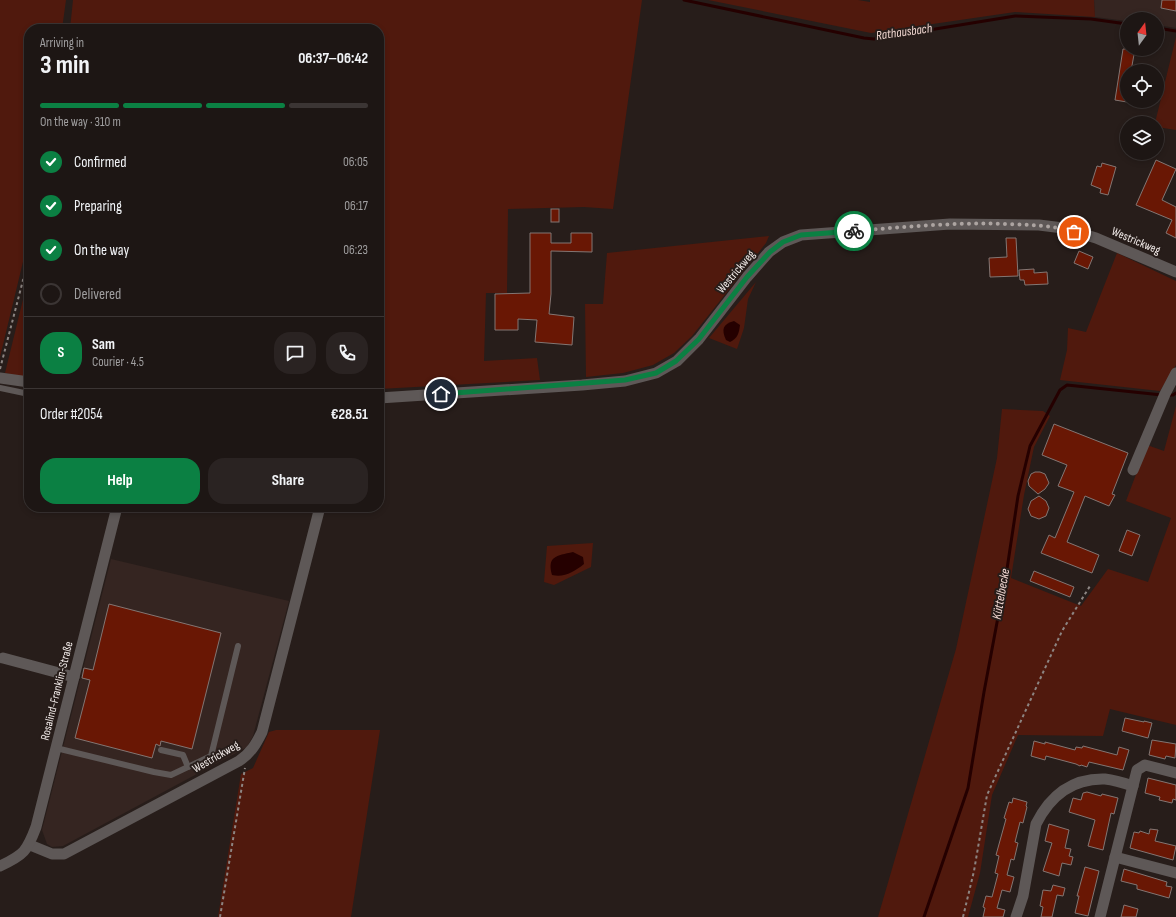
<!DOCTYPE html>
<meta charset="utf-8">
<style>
:root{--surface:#1d1614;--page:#2a2322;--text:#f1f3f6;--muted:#a09fa0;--line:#3b3534;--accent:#0b8043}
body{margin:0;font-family:"Sofia Sans Condensed",sans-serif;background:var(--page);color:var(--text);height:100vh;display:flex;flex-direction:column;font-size:15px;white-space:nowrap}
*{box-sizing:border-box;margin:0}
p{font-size:13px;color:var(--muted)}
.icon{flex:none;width:22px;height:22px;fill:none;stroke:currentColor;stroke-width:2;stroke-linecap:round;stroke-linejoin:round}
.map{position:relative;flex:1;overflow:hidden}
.details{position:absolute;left:24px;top:24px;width:360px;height:488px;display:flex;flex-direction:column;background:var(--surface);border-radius:16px;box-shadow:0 2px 6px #0003,0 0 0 1px var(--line)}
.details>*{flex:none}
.needle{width:26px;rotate:15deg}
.buttons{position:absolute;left:1120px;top:12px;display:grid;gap:8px}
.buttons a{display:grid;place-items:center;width:44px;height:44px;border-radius:50%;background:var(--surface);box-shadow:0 2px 6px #0003,0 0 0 1px var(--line);font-size:20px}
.pin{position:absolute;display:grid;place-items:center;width:34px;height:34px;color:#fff;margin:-17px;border:2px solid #fff;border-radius:50%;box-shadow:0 1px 4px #0007}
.courier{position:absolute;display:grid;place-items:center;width:40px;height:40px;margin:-20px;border:3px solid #0b8043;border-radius:50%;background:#fff;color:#222;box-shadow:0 1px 5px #0007}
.overview em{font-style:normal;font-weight:700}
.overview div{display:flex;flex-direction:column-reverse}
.overview{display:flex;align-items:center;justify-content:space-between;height:68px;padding:0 16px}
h1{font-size:26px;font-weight:700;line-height:30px}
.bar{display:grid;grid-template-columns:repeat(4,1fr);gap:6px 4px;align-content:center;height:48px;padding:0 16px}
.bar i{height:5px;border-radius:3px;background:var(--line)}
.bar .active{background:var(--accent)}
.bar p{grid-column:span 4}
.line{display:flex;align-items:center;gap:10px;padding:0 16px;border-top:1px solid var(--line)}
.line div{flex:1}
.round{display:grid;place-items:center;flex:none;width:42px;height:42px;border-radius:16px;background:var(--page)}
ol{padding:0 16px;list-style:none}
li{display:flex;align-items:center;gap:12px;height:44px}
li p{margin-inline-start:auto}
li .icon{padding:4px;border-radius:50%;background:var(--accent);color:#fff;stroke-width:4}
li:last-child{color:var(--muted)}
li i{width:22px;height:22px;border:2px solid var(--line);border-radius:50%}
.primary-button{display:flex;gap:8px;margin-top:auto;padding:8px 16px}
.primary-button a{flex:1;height:46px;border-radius:16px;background:var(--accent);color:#fff;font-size:16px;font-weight:700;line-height:46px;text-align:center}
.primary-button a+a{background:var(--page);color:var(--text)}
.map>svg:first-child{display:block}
.built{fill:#352521}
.green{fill:#50190d}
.water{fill:#250000}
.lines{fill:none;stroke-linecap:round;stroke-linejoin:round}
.stream{stroke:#250000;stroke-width:3}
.building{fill:#691704;stroke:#837673}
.path{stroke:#8d8582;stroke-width:2;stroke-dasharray:3 3;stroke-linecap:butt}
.service{stroke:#5e5857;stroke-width:6}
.minor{stroke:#5e5857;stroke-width:11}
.done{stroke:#aca4a1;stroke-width:4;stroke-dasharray:0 7.2}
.route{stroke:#0b8043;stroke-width:5}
.labels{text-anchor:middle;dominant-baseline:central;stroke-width:4;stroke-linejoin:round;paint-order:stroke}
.street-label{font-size:12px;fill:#f3ecea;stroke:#271d1a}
.water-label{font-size:13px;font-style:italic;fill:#f4dad4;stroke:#271d1a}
</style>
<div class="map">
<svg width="1176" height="917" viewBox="0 0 1176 917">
<rect width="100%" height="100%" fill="#271d1a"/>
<!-- built -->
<g class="built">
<polygon points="1094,0 1176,0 1176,28 1157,25 1157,19 1127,19 1127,21 1095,17"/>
<polygon points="111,559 289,601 253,736 247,747 63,846 52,847 47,844 42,830"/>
</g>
<!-- green -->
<g class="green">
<polygon points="0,0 66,0 62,29 29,29 29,237 0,357"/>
<polygon points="73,0 642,0 613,209 584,207 508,209 507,293 486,293 484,361 537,358 540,380 379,389 379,29 70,29"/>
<polygon points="708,0 858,0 870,2 870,0 1094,0 1095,17 1015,12 871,33"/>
<polygon points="1176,37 1176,130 1157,127 1157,123 1155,123"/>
<polygon points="769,236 766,243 692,336 674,353 653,365 623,373 586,377 585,304 603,304 607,253"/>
<polygon points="1117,253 1176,281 1176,365 1160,391 1060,380 1067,350 1068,328 1086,332"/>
<polygon points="29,275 29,378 5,373"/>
<polygon points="756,282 748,299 744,328 737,349 709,338"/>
<polygon points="1176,406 1176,725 1110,709 1103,736 1018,735 992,795 980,873 968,917 878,917 956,649 997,458 1002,409 1043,411 1050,416 1034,447 1024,495 1011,578 1081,606 1108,569 1148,582 1171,518 1126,501 1147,445 1164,451"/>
<polygon points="593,543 591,567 554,585 544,582 547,546"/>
<polygon points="276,730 380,730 351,917 218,917 241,774 253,768 269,732"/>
</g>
<!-- water -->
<g class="water">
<path d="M734,321L740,325C739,333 738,338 730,342L726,340C721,329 723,324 734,321Z"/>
<path d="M573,552L583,557L584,564C574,572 564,578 552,575C547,556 556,556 573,552Z"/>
</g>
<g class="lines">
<!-- stream -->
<g class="stream">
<polyline points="684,0 864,38 874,39 1015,16 1091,19 1127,24"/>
<polyline points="1157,28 1176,31"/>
<polyline points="1168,395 1173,395 1176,393"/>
<polyline points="924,917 968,788 984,692 1007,569 1018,496 1030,446 1060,390 1067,385 1162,395"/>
</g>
</g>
<!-- building -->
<g class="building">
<polygon points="1162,0 1176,0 1176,11 1161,8"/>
<polygon points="1123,49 1135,49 1131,71 1127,71 1127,102 1115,100"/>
<polygon points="1156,160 1176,169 1162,200 1176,207 1176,238 1166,233 1172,220 1136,205"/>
<polygon points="1102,163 1116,167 1108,195 1100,193 1101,189 1091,185 1097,166 1101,167"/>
<rect x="551" y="209" width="8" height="13"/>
<polygon points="530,233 551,233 551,243 571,243 571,233 592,233 592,252 551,251 551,294 549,314 574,317 572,345 535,342 537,320 518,319 518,330 495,330 495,294 530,293"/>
<polygon points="1006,238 1016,238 1018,276 990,277 989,258 1007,257"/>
<polygon points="1079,251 1093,257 1088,269 1074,263"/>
<polygon points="1034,269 1034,273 1047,272 1048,284 1025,285 1024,280 1020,280 1019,270"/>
<polygon points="1054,424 1128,453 1112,494 1115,495 1109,506 1085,496 1067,542 1099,555 1092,573 1041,553 1049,535 1055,538 1074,492 1058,486 1067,465 1042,455"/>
<polygon points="1035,472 1040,472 1045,474 1049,483 1045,489 1038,494 1029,486 1028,481 1031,474"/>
<polygon points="1039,496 1046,501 1049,508 1046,516 1039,519 1031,516 1028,509 1031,501"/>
<polygon points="1127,530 1140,535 1132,556 1119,551"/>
<polygon points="1034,571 1074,587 1070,597 1030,581"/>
<polygon points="109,604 221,633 192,749 161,741 160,746 156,744 152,758 75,738 90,680 82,678 84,668 93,670"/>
<polygon points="1125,718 1144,722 1144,721 1152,723 1148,738 1122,731"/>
<polygon points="1152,740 1176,744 1175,758 1166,756 1165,759 1149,755"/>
<polygon points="1034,741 1045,744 1045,742 1075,750 1076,747 1082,748 1083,746 1117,755 1119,747 1129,750 1123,770 1089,762 1087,767 1081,765 1080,766 1076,764 1046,756 1045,760 1031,756"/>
<polygon points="1148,778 1176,785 1176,800 1173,799 1172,803 1159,800 1160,797 1145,793"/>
<polygon points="1087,792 1101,796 1102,794 1118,798 1114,814 1111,813 1103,850 1088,846 1095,820 1069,812 1073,798 1081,800 1083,793"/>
<polygon points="1013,798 1027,802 1026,806 1027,807 1023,823 1020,822 1015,842 1018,843 1014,860 1011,859 1007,875 1014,877 1010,892 1002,890 997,908 1005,910 1003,917 983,917 985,908 983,907 986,896 992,897 998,874 995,873 999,856 996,855 1006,819 1004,818 1009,802 1012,803"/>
<polygon points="1049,824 1069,830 1065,848 1071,849 1069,856 1073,857 1071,865 1062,863 1059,876 1043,871 1052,843 1045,841"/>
<polygon points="1150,829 1158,830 1155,841 1176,846 1173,860 1130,848 1134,832 1139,833 1140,831 1149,834"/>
<polygon points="1085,867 1099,871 1088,916 1075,913 1079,896 1077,896"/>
<polygon points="1124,869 1167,882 1166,886 1172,887 1169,898 1137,889 1137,885 1121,881"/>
<polygon points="1053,885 1065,888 1063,896 1057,895 1052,917 1041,917 1043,907 1040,906 1043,890 1051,891"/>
<polygon points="1124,905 1138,909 1136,917 1121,917"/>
</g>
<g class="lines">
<!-- path -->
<g class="path">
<polyline points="0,369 29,257"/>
<polyline points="220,917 245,768"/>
<polyline points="963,917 974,871 987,795 1062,631 1090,586"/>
</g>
<!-- service -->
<g class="service">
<polyline points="0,388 29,394"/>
<polyline points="56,748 154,772 171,775 211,756 238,646"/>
<polyline points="161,750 183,755 188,767"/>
</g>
<!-- minor -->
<g class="minor">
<polyline points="0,378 29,382"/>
<polyline points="379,398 582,385 625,381 656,373 677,361 699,339 747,277 769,252 783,242 801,235 950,224 1039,225 1063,228 1096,238 1176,272"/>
<polyline points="1133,470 1165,394 1176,373"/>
<polyline points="3,658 74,677"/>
<path d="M30,845L52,854H64L239,761C251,753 256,744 262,732L320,507"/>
<polyline points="1115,857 1176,873"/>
<path d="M0,866C24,855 27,851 36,827L117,507"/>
<path d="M1016,917L1023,896L1036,824C1050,796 1072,778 1105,779C1114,780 1124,783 1133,786"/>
<polyline points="1100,917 1137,770 1145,765 1176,773"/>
</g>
</g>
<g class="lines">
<!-- done -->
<path class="done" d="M854,231C905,227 956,222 1007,224C1030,225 1052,225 1074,232"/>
<!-- route -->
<polyline class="route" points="441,394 625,380 656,373 676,361 699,339 747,277 770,252 783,242 801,235 854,231"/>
</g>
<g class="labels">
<!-- street labels -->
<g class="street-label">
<text transform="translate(1136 241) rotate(23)">Westrickweg</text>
<text transform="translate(736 272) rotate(-50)">Westrickweg</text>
<text transform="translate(57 691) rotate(-76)">Rosalind-Franklin-Straße</text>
<text transform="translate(216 757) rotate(-30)">Westrickweg</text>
</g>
<!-- water labels -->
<g class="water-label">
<text transform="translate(904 32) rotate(-8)">Rathausbach</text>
<text transform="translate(1001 594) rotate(-80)">Küttelbecke</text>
</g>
</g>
</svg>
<div class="buttons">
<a><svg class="needle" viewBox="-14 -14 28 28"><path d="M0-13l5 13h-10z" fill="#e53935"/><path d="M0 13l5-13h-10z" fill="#a09fa0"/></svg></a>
<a><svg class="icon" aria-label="locate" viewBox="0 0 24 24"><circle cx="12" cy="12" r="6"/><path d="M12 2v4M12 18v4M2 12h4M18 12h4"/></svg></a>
<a><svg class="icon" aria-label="layers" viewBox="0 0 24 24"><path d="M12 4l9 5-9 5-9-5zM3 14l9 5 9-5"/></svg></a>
</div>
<div class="pin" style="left:1074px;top:232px;background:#ea580c"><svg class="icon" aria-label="bag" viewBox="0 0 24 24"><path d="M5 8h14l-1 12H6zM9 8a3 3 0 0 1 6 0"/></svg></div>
<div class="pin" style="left:441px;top:394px;background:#1f2937"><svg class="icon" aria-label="home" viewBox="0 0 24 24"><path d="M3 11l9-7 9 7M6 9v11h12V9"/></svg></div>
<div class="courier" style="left:854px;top:231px"><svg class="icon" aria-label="bike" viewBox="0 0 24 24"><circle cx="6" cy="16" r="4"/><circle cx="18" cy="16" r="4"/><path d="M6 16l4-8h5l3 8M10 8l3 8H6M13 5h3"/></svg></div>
<section class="details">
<div class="overview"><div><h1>3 min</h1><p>Arriving in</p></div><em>06:37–06:42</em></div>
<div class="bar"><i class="active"></i><i class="active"></i><i class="active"></i><i></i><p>On the way · 310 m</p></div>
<ol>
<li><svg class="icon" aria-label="check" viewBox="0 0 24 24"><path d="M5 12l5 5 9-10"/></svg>Confirmed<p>06:05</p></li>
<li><svg class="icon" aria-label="check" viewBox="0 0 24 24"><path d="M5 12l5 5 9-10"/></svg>Preparing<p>06:17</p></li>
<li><svg class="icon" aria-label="check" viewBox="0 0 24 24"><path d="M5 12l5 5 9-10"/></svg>On the way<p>06:23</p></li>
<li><i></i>Delivered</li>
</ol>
<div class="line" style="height:72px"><b class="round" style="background:var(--accent);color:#fff">S</b><div><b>Sam</b><p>Courier · 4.5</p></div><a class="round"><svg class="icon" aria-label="chat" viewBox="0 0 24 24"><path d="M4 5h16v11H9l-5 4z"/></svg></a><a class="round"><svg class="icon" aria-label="phone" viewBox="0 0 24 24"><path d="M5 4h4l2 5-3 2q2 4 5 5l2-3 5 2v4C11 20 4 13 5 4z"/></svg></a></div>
<div class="line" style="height:52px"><div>Order #2054</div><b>€28.51</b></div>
<div class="primary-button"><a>Help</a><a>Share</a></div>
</section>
</div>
